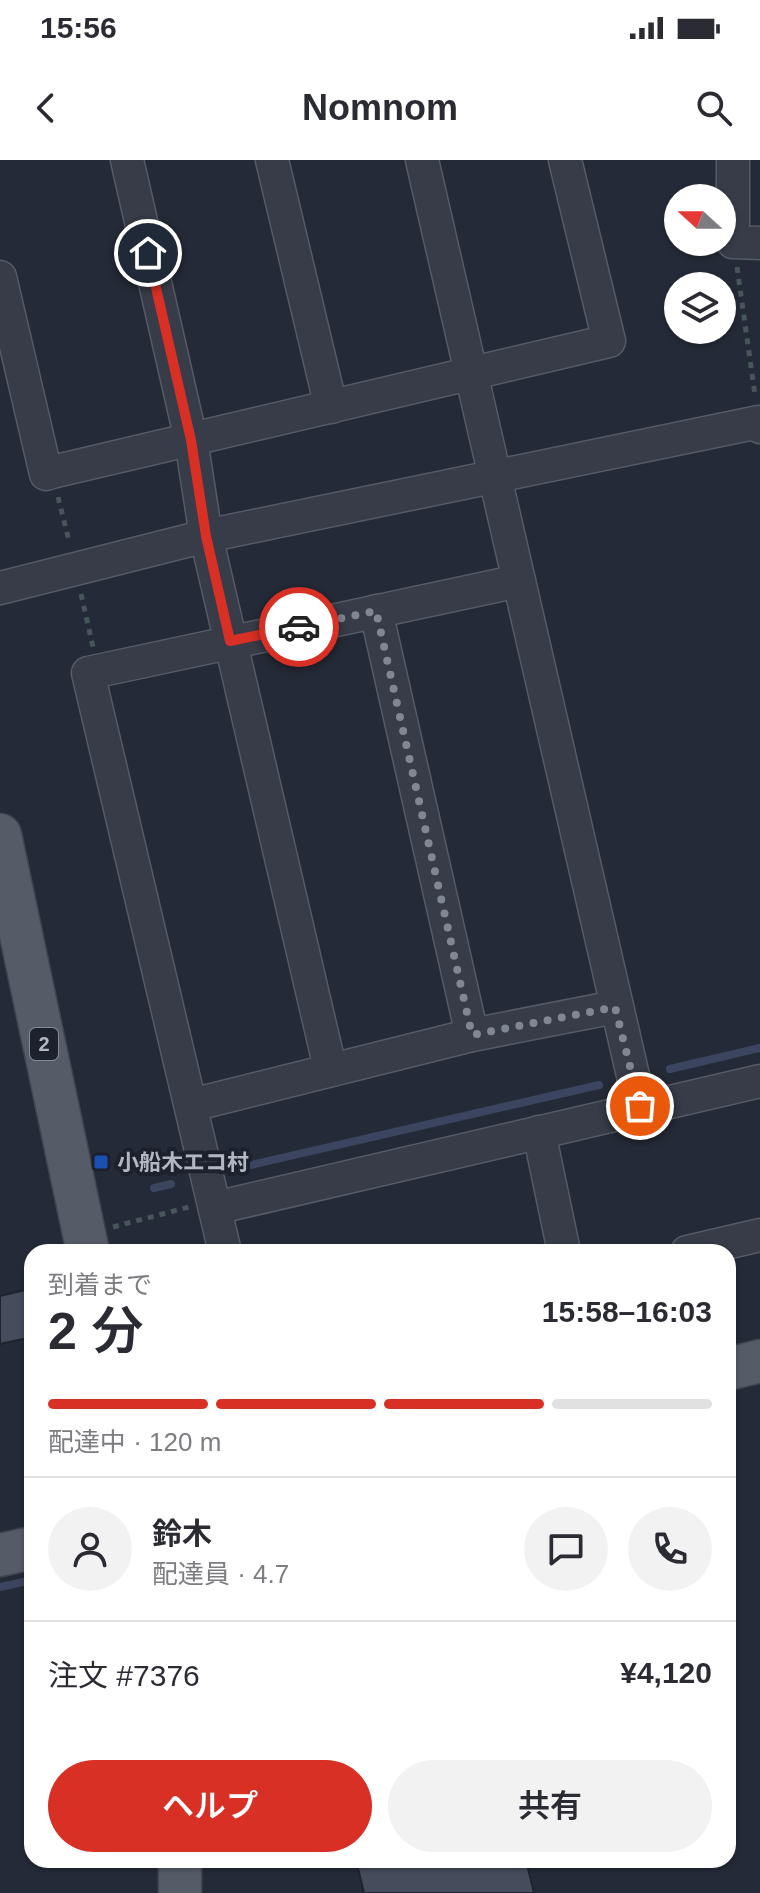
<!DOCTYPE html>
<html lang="ja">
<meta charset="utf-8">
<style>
:root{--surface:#fff;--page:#f2f2f3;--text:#2b2b33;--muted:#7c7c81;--line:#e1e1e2;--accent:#d93025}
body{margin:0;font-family:Arial,"Noto Sans JP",sans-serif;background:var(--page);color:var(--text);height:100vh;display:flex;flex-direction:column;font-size:30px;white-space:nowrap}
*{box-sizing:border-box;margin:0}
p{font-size:26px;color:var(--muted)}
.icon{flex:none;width:44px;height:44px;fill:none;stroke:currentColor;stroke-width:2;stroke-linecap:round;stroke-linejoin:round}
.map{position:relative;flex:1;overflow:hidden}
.sheet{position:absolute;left:24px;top:1084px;width:712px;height:624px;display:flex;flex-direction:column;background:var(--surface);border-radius:24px;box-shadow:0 2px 6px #0004}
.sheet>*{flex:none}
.needle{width:52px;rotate:291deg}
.controls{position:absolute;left:664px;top:24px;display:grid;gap:16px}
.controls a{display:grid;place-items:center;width:72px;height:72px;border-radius:50%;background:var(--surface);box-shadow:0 2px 6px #0004;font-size:40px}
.pin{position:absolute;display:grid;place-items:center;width:68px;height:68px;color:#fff;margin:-34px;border:4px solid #fff;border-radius:50%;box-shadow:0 2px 8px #0007}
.courier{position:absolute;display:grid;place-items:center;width:80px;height:80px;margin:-40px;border:6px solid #d93025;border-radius:50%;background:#fff;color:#222;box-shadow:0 2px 10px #0007}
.headline em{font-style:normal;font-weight:600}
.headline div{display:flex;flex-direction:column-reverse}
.headline{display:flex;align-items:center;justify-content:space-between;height:136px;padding:0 24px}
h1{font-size:52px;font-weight:600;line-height:60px}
.bar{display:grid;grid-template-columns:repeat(4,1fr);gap:12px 8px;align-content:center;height:96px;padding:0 24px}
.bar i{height:10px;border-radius:6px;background:var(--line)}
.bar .active{background:var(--accent)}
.bar p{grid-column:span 4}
.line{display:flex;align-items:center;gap:20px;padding:0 24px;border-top:2px solid var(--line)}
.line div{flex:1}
.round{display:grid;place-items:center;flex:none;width:84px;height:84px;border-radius:42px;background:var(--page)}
.primary-button{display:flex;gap:16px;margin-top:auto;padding:16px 24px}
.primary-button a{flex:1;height:92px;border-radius:48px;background:var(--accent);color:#fff;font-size:32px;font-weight:600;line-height:92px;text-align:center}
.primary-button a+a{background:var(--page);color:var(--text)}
.status{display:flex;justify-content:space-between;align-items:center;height:56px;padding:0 40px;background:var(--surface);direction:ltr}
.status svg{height:22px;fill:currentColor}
header{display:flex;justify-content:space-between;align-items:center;height:104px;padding:0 24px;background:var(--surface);font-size:36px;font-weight:600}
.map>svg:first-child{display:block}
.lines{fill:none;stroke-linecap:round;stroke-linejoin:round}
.stream{stroke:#3b455f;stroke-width:8}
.building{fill:#464c5c;stroke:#1f232f;stroke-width:2}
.minor-casing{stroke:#555a66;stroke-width:35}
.major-casing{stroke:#414551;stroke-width:45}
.path{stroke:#48555a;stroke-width:5;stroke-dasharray:6 6;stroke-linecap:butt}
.minor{stroke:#373c48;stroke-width:32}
.major{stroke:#565b68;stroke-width:42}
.done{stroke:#808693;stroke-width:8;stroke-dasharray:0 14.4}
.route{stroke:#d93025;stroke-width:10}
.transit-dot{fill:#1a4fb4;stroke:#1d212d;stroke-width:3}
.labels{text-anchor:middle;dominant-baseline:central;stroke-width:8;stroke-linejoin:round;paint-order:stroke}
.shield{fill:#1d212d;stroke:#858a97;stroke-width:2}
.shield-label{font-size:20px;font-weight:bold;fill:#b2b7c4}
.poi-label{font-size:22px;font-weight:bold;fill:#b2b7c4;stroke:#1d212d;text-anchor:start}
</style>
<div class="status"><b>15:56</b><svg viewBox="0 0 49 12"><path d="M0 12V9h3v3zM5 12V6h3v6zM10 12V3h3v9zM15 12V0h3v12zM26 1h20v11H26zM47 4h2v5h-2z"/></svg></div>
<header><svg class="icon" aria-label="back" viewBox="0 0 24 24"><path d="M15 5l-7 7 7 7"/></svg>Nomnom<svg class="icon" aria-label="search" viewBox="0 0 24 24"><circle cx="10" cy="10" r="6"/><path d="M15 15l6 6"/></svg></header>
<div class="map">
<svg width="760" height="1733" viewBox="0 0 760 1733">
<rect width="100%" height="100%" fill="#242a37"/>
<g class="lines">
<!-- stream -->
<g class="stream">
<polyline points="670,909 760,888"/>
<polyline points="242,1007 599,925"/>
<polyline points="154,1028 171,1024"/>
<polyline points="0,1427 32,1420"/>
</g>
</g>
<!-- building -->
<g class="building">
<polygon points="25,1130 32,1177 0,1184 0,1136"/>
<polygon points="356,1700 526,1700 534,1733 364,1733"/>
</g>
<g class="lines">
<!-- minor casing -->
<g class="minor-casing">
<g id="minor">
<polyline points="127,0 191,280 206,376 330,908"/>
<polyline points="272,0 331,247"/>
<polyline points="422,0 640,946"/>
<polyline points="733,0 733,82 760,83"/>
<polyline points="0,117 46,314 52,312 609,181 565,0"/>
<polyline points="0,428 206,376 759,262 760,267"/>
<polyline points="376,451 472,875"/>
<polyline points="192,945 472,875 615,847"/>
<polyline points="539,972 564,1092"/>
<polyline points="215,1048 760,921"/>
<polyline points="225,1092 88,513 519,421"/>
<polyline points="687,1092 760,1075"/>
</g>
</g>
<!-- major casing -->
<g class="major-casing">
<g id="major">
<polyline points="0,675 88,1092"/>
<polyline points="728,1209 760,1201"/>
<polyline points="0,1395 32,1388"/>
<polyline points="180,1700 180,1733"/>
</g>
</g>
<!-- path -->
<g class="path">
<polyline points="737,107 755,235"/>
<polyline points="58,337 69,381"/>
<polyline points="81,434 93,487"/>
<polyline points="113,1067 189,1047"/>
</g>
<!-- minor -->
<use href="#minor" class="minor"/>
<!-- major -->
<use href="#major" class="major"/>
</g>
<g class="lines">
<!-- done -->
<polyline class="done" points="299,467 376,451 472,875 615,847 640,946"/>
<!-- route -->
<polyline class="route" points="148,93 191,280 206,376 230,481 299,467"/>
</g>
<!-- markers -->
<rect class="transit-dot" x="93" y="994" width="16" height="16" rx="4"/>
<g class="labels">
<!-- shield labels -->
<rect class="shield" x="30" y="868" width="28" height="32" rx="6"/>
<g class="shield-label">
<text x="44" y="884">2</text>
</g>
<!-- poi labels -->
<g class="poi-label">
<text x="117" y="1002">小船木エコ村</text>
</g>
</g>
</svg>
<div class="controls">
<a><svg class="needle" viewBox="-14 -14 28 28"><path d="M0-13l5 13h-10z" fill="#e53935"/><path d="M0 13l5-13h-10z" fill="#7c7c81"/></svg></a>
<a><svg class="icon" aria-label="layers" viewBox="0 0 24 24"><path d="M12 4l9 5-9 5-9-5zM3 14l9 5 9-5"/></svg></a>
</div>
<div class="pin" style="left:640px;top:946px;background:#ea580c"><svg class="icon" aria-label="bag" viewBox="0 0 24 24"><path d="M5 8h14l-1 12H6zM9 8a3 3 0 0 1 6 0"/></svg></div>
<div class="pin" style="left:148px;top:93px;background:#1f2937"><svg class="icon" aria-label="home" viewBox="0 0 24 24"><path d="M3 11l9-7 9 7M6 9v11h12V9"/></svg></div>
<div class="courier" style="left:299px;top:467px"><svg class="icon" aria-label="car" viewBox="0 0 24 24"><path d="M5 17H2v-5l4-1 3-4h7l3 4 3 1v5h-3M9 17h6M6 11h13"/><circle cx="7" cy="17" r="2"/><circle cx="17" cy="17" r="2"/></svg></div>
<section class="sheet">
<div class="headline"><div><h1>2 分</h1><p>到着まで</p></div><em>15:58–16:03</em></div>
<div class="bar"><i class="active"></i><i class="active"></i><i class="active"></i><i></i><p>配達中 · 120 m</p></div>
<div class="line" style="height:144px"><a class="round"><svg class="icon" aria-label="person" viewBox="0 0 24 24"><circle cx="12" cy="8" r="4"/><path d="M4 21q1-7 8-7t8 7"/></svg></a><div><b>鈴木</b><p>配達員 · 4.7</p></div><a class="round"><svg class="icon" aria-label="chat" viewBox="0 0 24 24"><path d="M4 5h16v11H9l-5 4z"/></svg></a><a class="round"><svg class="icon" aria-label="phone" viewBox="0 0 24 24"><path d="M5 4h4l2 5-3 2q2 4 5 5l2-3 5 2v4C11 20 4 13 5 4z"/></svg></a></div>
<div class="line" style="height:104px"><div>注文 #7376</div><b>¥4,120</b></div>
<div class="primary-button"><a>ヘルプ</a><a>共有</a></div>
</section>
</div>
